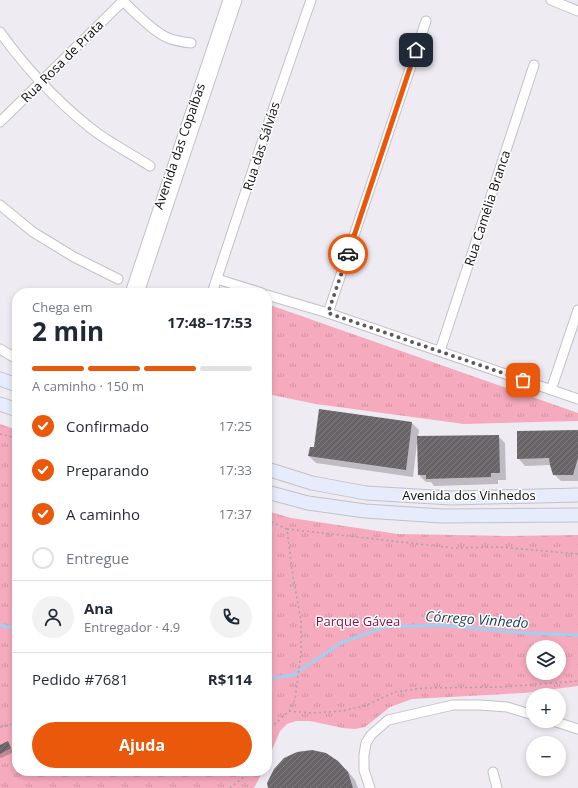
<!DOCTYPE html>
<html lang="pt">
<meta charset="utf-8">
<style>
:root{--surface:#fff;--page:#f2f2f3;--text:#1f2937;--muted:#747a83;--line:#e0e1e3;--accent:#ea580c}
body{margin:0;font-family:"Open Sans",sans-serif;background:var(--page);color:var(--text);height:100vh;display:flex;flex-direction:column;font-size:15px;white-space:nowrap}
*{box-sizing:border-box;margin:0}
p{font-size:13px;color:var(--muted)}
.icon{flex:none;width:22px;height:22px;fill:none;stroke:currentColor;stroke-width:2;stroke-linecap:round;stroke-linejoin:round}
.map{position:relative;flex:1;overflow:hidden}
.sheet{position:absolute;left:12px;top:288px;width:260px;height:488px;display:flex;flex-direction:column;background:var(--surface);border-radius:16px;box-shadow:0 2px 6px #0003}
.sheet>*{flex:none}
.buttons{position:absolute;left:526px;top:640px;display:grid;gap:8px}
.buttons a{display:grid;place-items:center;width:40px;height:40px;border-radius:50%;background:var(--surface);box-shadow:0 2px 6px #0003;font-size:20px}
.pin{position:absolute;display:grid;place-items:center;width:34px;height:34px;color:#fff;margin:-17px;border-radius:8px;box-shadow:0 2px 6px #0006}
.courier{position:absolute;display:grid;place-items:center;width:40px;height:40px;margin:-20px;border:3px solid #ea580c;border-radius:50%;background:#fff;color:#222;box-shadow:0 1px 5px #0007}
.overview em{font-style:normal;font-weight:700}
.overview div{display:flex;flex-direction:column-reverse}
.overview{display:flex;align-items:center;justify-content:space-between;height:68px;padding:0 20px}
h1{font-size:26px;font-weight:700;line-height:30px}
.bar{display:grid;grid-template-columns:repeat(4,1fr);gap:6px 4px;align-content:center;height:48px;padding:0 20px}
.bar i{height:5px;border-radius:3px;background:var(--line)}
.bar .on{background:var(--accent)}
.bar p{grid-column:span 4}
.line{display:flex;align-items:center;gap:10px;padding:0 20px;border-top:1px solid var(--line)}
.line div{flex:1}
.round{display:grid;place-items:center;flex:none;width:42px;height:42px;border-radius:21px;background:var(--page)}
ol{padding:0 20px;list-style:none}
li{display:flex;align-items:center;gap:12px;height:44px}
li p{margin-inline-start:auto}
li .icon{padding:4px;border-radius:50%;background:var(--accent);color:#fff;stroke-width:4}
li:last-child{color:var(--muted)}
li i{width:22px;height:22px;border:2px solid var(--line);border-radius:50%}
.cta{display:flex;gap:8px;margin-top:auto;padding:8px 20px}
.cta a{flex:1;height:46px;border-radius:24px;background:var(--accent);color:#fff;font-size:16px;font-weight:700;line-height:46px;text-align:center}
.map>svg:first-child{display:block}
.park{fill:url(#park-tufts);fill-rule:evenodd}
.shadow{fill:#0003}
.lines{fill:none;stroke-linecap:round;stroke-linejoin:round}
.stream{stroke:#9ed1f3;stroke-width:3}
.building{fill:url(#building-hatch)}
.street-casing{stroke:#c3c1c8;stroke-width:11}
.secondary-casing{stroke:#c3c1c8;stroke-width:15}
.path{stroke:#a6a4aa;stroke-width:1.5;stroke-dasharray:2 3;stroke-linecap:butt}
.street{stroke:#fff;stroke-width:9}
.secondary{stroke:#e6ecfc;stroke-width:13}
.done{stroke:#5b595e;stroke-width:4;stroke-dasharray:0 7.2}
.route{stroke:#ea580c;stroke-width:5}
.labels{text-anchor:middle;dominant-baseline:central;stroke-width:3;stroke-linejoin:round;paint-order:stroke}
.street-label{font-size:13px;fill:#0c0b0e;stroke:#fff}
.park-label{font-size:13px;fill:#7f0d3f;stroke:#fff}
.water-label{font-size:14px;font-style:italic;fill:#143b52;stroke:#fff}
</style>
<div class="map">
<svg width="578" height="788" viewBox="0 0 578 788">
<defs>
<pattern id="park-tufts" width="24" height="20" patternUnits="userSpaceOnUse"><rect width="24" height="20" fill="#f6aabd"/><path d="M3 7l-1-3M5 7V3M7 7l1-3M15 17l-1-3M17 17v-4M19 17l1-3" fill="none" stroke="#d291a1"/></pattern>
<pattern id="building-hatch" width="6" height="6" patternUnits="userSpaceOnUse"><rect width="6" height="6" fill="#696468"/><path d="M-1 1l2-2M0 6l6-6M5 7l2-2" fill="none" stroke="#807d80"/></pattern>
</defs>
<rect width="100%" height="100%" fill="#eeebf3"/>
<!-- park -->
<g class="park">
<polygon points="267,304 578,413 578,421 464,424 316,404 267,394"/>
<polygon points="0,424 17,430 17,771 263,771 254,788 0,788"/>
<path d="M267,511L291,518L398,534L509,536L578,535V686L524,693L412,699L390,707L365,727L355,729L343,728L310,721H296L287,724L280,731L267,762ZM533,647H559V673H533Z"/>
</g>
<!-- shadow -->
<g class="shadow">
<polygon points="412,423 419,430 418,437 498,436 505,443 506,480 498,480 498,484 434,486 431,482 426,482 419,475 418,443 417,443 413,477 316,463 309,456 314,448"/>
<polygon points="578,431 578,481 561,481 554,474 551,465 525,466 518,458"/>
<polygon points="7,743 14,752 1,758 0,757 0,747"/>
<polygon points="346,769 355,780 358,788 268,788"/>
</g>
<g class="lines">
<!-- stream -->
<g class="stream">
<polyline points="0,625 17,629"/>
<polyline points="267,679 293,675 341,643 384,627 441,625 523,633 578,635"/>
</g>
</g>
<!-- building -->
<g class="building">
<polygon points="319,409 412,422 406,470 308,456 310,447 314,447"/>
<polygon points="578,430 578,458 573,475 553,475 550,465 549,458 517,459 517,431"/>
<polygon points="499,435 500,473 491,473 491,477 426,479 426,475 418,475 417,436"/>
<polygon points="8,741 11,748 0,754 0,745"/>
<polygon points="312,750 326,753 338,761 348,772 353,788 268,788 267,783 274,769 284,758 297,752"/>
</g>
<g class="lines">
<!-- street casing -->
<g class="street-casing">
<g id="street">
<path d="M122,0C133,11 153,31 166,37C174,41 182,42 191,43"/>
<polyline points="551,0 578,11"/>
<path d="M0,32C25,67 55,99 88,126C106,141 130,153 150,166"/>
<polyline points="0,122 124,0"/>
<polyline points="0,205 33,232 74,257 118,279"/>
<polyline points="217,279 262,293"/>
<polyline points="130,293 228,0"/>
<polyline points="139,293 237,0"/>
<polyline points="212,293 266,130 311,0"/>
<polyline points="267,295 328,313 578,399"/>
<polyline points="328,313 426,21"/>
<polyline points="0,349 17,359"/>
<polyline points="440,351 534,65"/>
<polyline points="551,390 578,310"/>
<polyline points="553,721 578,729"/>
<polyline points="493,772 497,788"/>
<polyline points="370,788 364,770 364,755 366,743 371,735 388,720 453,705 480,705 507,707 533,715"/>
</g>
</g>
<!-- secondary casing -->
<g class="secondary-casing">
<g id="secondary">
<polyline points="0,379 17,385"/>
<polyline points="0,404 17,410"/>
<polyline points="267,469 312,483 366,493 451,498 578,495"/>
<polyline points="267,492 308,503 365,511 442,516 578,515"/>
</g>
</g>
<!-- path -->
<g class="path">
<polyline points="0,434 17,438"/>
<polyline points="267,520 287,529 292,570 301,621 301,653 295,700 289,711 267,731"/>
<polyline points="287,529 454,548 499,547 578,554"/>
<polyline points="289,711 311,713 343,711 367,705 395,692 423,688 502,687 578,681"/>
<polyline points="0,727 17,723"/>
<polyline points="230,788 251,771"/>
</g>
<!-- street -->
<use href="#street" class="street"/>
<!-- secondary -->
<use href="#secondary" class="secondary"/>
</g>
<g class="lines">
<!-- done -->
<polyline class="done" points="348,254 328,313 523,380"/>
<!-- route -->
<polyline class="route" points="348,254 416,50"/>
</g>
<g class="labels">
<!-- street labels -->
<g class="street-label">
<text transform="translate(62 61) rotate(-45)">Rua Rosa de Prata</text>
<text transform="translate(179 146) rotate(-71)">Avenida das Copaíbas</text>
<text transform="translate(261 146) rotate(-72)">Rua das Sálvías</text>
<text transform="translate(487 208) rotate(-72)">Rua Camélia Branca</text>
<text x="469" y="495">Avenida dos Vinhedos</text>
</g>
<!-- park labels -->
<g class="park-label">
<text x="358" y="621">Parque Gávea</text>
</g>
<!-- water labels -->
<g class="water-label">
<text transform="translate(477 619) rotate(4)">Córrego Vinhedo</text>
</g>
</g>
</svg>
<div class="buttons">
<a><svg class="icon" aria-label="layers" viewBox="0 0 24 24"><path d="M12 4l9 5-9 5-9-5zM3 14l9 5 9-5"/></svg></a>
<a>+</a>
<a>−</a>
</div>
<div class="pin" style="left:523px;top:380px;background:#ea580c"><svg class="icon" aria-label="bag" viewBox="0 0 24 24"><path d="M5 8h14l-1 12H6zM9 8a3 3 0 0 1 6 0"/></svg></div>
<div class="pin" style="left:416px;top:50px;background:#1f2937"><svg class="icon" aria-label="home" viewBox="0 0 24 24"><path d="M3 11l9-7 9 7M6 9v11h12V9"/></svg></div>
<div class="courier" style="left:348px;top:254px"><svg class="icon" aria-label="car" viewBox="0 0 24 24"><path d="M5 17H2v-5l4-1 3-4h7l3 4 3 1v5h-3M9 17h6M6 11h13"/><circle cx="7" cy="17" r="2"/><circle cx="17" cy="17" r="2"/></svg></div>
<section class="sheet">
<div class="overview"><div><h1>2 min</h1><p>Chega em</p></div><em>17:48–17:53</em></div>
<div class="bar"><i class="on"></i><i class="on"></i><i class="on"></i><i></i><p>A caminho · 150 m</p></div>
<ol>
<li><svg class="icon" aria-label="check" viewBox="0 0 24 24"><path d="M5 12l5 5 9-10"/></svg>Confirmado<p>17:25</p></li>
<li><svg class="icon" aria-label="check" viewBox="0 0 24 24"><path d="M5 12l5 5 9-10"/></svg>Preparando<p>17:33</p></li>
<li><svg class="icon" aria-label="check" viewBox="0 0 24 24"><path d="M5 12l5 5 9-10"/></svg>A caminho<p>17:37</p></li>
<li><i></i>Entregue</li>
</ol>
<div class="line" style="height:72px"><a class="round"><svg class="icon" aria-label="person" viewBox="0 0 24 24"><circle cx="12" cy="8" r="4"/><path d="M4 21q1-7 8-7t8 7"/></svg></a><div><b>Ana</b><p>Entregador · 4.9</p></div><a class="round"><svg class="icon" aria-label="phone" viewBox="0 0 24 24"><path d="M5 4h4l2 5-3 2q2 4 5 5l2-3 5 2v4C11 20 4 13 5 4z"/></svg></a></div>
<div class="line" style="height:52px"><div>Pedido #7681</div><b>R$114</b></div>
<div class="cta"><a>Ajuda</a></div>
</section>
</div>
